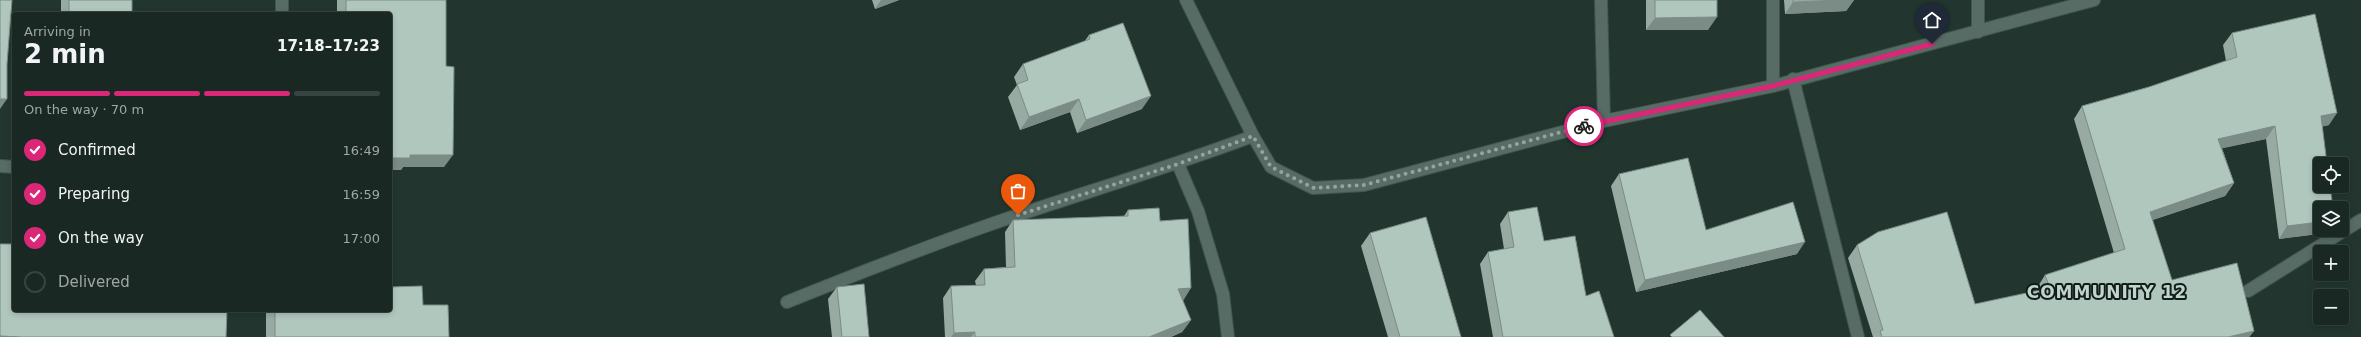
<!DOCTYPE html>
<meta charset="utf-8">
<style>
:root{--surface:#1a2823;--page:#273430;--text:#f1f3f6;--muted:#9fa6a6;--line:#384441;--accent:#db2777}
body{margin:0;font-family:"DejaVu Sans",sans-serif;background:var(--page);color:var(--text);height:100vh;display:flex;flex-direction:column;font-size:15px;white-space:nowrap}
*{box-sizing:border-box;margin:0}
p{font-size:13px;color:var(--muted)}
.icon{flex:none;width:22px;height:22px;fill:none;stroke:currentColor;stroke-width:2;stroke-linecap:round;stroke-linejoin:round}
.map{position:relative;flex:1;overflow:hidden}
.drawer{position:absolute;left:12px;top:12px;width:380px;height:300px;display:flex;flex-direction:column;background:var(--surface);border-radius:4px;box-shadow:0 2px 6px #0003,0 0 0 1px var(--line)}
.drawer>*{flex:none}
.fabs{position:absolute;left:2313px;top:157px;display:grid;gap:8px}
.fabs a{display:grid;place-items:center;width:36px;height:36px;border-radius:4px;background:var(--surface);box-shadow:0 2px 6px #0003,0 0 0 1px var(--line);font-size:20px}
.pin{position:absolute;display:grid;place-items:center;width:34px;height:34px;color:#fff;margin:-41px -17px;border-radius:50% 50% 50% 0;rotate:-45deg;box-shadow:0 0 4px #0007}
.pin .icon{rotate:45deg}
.courier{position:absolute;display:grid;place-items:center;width:40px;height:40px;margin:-20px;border:3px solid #db2777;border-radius:50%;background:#fff;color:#222;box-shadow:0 1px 5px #0007}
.headline em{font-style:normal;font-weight:600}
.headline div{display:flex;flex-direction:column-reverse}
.headline{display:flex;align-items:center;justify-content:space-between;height:68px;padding:0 12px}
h1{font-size:26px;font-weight:600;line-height:30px}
.bar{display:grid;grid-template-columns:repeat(4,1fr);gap:6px 4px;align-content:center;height:48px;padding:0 12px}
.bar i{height:5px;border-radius:3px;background:var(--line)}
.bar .active{background:var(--accent)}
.bar p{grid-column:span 4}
ol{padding:0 12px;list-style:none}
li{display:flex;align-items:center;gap:12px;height:44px}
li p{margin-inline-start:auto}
li .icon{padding:4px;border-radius:50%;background:var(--accent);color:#fff;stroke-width:4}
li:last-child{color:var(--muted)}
li i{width:22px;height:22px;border:2px solid var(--line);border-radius:50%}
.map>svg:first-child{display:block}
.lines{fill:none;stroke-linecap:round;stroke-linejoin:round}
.minor-casing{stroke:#43544f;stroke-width:14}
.minor{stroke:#576c65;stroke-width:12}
.wall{fill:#97aba3}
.shaded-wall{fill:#7b8b85}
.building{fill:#b0c7be;stroke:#7b8b85}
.done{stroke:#96a49f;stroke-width:4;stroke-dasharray:0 7.2}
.route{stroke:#db2777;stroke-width:5}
.labels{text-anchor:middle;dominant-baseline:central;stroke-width:4;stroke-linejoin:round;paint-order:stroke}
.district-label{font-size:17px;font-weight:bold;letter-spacing:1px;fill:#bed5cd;stroke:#121b18}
</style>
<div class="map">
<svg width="2361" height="337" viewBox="0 0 2361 337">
<rect width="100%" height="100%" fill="#22362f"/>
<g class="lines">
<!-- minor casing -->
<g class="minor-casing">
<g id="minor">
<polyline points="1186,0 1253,136 1271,167 1313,188 1364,185 1604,121 1773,86 2094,0"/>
<polyline points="1601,0 1604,121"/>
<polyline points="1773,0 1773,86"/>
<polyline points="282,14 282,0"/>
<polyline points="1978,32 1978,0"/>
<polyline points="1793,79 1858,337"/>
<polyline points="1178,164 1198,211 1223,294 1228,337"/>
<polyline points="0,166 14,167"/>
<polyline points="2248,291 2361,220"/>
<path d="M787,302C859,273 930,245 1003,220C1086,192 1170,167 1253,136"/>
</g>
</g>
<!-- minor -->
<use href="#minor" class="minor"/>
</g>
<!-- wall -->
<g class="wall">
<rect x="61" y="0" width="71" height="14"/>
<polygon points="337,0 446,0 444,167 403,167 401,170 390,170 390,14 337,14"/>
<polygon points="872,0 899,0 875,9"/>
<polygon points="1646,0 1717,0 1708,30 1646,30"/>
<polygon points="1784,0 1854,0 1846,11 1785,14"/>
<polygon points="2232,33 2329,125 2323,126 2320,230 2328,230 2326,233 2279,239 2266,139 2222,148 2234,183 2225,196 2152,220 2172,280 2254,331 2249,337 1873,337 1848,258 1857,245 1975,304 2038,291 2037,288 2045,275 2114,253 2074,119 2082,106 2149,87 2226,61 2223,45"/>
<polygon points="1089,35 1142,109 1077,133 1070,112 1020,130 1008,97 1017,85 1014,77 1023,64 1084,42"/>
<polygon points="1619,174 1706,230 1797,254 1636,292 1611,186"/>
<polygon points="1128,210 1160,221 1183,301 1191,320 1182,332 1171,337 945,337 943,298 951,286 976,285 975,281 984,269 1006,267 1005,232 1013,220 1124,216"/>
<polygon points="1508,212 1544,241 1586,296 1614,337 1493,337 1480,264 1488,252 1504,249 1500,224"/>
<polygon points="1370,233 1461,337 1388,337 1361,246"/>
<polygon points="837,287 869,337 832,337 828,299"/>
<polygon points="423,305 449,337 266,337 266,310 390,310"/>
</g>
<!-- shaded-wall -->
<g class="shaded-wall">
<polygon points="881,0 899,0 875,9"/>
<polygon points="1841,0 1854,0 1846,11 1785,14 1793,2"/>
<polygon points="1717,17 1708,30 1646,30 1655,18"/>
<polygon points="1151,96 1142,109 1077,133 1086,120"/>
<polygon points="0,99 7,99 0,109"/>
<polygon points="1079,99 1070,112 1020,130 1029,117"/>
<polygon points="2337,113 2329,125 2313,129 2321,116"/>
<polygon points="2275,126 2266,139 2210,151 2218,139"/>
<polygon points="410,155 453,155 444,167 403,167 401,170 390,170 390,158"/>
<polygon points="2234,183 2225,196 2141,224 2150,212"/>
<polygon points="2320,222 2320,230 2328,230 2326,233 2279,239 2287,226"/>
<polygon points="1805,242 1797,254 1636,292 1645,280"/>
<polygon points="1191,288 1183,301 1178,289"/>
<polygon points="1191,320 1182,332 1171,337 1149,337"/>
<polygon points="2254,331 2249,337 2228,337"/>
<polygon points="975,332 971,337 951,337 954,333"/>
<polygon points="0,336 22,337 0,337"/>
</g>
<!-- building -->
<g class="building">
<polygon points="0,0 12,0 7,64 7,99 0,99"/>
<rect x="69" y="0" width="63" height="14"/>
<polygon points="346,0 446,0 446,66 454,67 453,155 410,155 410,158 390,158 390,14 346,14"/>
<polygon points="1655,0 1717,0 1717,17 1655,18"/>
<polygon points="1793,0 1841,0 1793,2"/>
<polygon points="2315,14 2337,113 2321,116 2327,164 2320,164 2320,186 2330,186 2333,208 2320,208 2320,222 2287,226 2275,126 2218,139 2234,183 2150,212 2172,280 2237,263 2254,331 2228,337 1882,337 1880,331 1883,330 1857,245 1878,232 1947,212 1975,304 2050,288 2045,275 2125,249 2082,106 2149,87 2237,57 2232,33"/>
<polygon points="1123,23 1151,96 1086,120 1079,99 1029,117 1017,84 1028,80 1023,64 1090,39 1089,35"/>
<polygon points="1688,158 1706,230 1793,202 1805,242 1645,280 1619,174"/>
<polygon points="1537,207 1544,241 1575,236 1586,296 1599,291 1614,337 1503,337 1488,252 1514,247 1508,212"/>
<polygon points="1159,208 1160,221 1188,219 1191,288 1178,289 1191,320 1149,337 975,337 975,332 954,333 951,286 985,285 984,269 1015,267 1013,220 1128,216 1128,210"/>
<polygon points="1426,217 1461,337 1400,337 1370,233"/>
<polygon points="0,244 14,244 14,310 227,310 226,337 22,337 0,336"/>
<polygon points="864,284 869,337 842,337 837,287"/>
<polygon points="422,286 423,305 448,305 449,337 275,337 275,310 390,310 390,287"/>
<polygon points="1700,310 1724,337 1672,337 1670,335"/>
</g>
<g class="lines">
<!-- done -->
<polyline class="done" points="1018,215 1178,164 1253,136 1271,167 1314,188 1364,185 1584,126"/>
<!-- route -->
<polyline class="route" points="1584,126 1773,86 1932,44"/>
</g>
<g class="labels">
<!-- district labels -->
<g class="district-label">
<text x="2107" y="292">COMMUNITY 12</text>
</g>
</g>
</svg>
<div class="fabs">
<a><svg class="icon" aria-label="locate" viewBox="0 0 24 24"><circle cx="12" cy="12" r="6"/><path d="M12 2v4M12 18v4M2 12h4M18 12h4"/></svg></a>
<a><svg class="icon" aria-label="layers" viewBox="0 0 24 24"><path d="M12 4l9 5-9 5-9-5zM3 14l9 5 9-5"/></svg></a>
<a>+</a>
<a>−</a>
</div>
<div class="pin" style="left:1018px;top:215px;background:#ea580c"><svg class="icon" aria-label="bag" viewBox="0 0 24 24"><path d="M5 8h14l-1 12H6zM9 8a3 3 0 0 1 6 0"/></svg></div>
<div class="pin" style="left:1932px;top:44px;background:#1f2937"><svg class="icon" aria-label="home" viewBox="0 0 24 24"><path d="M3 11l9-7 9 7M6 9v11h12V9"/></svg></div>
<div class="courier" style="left:1584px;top:126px"><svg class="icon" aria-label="bike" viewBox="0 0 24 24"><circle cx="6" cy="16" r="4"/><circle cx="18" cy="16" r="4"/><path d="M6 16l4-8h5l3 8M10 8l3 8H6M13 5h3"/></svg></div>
<section class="drawer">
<div class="headline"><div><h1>2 min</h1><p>Arriving in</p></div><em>17:18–17:23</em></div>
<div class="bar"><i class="active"></i><i class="active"></i><i class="active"></i><i></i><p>On the way · 70 m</p></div>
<ol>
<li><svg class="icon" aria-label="check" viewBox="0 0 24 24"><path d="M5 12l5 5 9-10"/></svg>Confirmed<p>16:49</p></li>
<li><svg class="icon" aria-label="check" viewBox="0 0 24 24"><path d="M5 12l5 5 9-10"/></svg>Preparing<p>16:59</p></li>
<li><svg class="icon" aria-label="check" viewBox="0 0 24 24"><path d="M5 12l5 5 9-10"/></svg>On the way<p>17:00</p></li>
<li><i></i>Delivered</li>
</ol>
</section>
</div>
